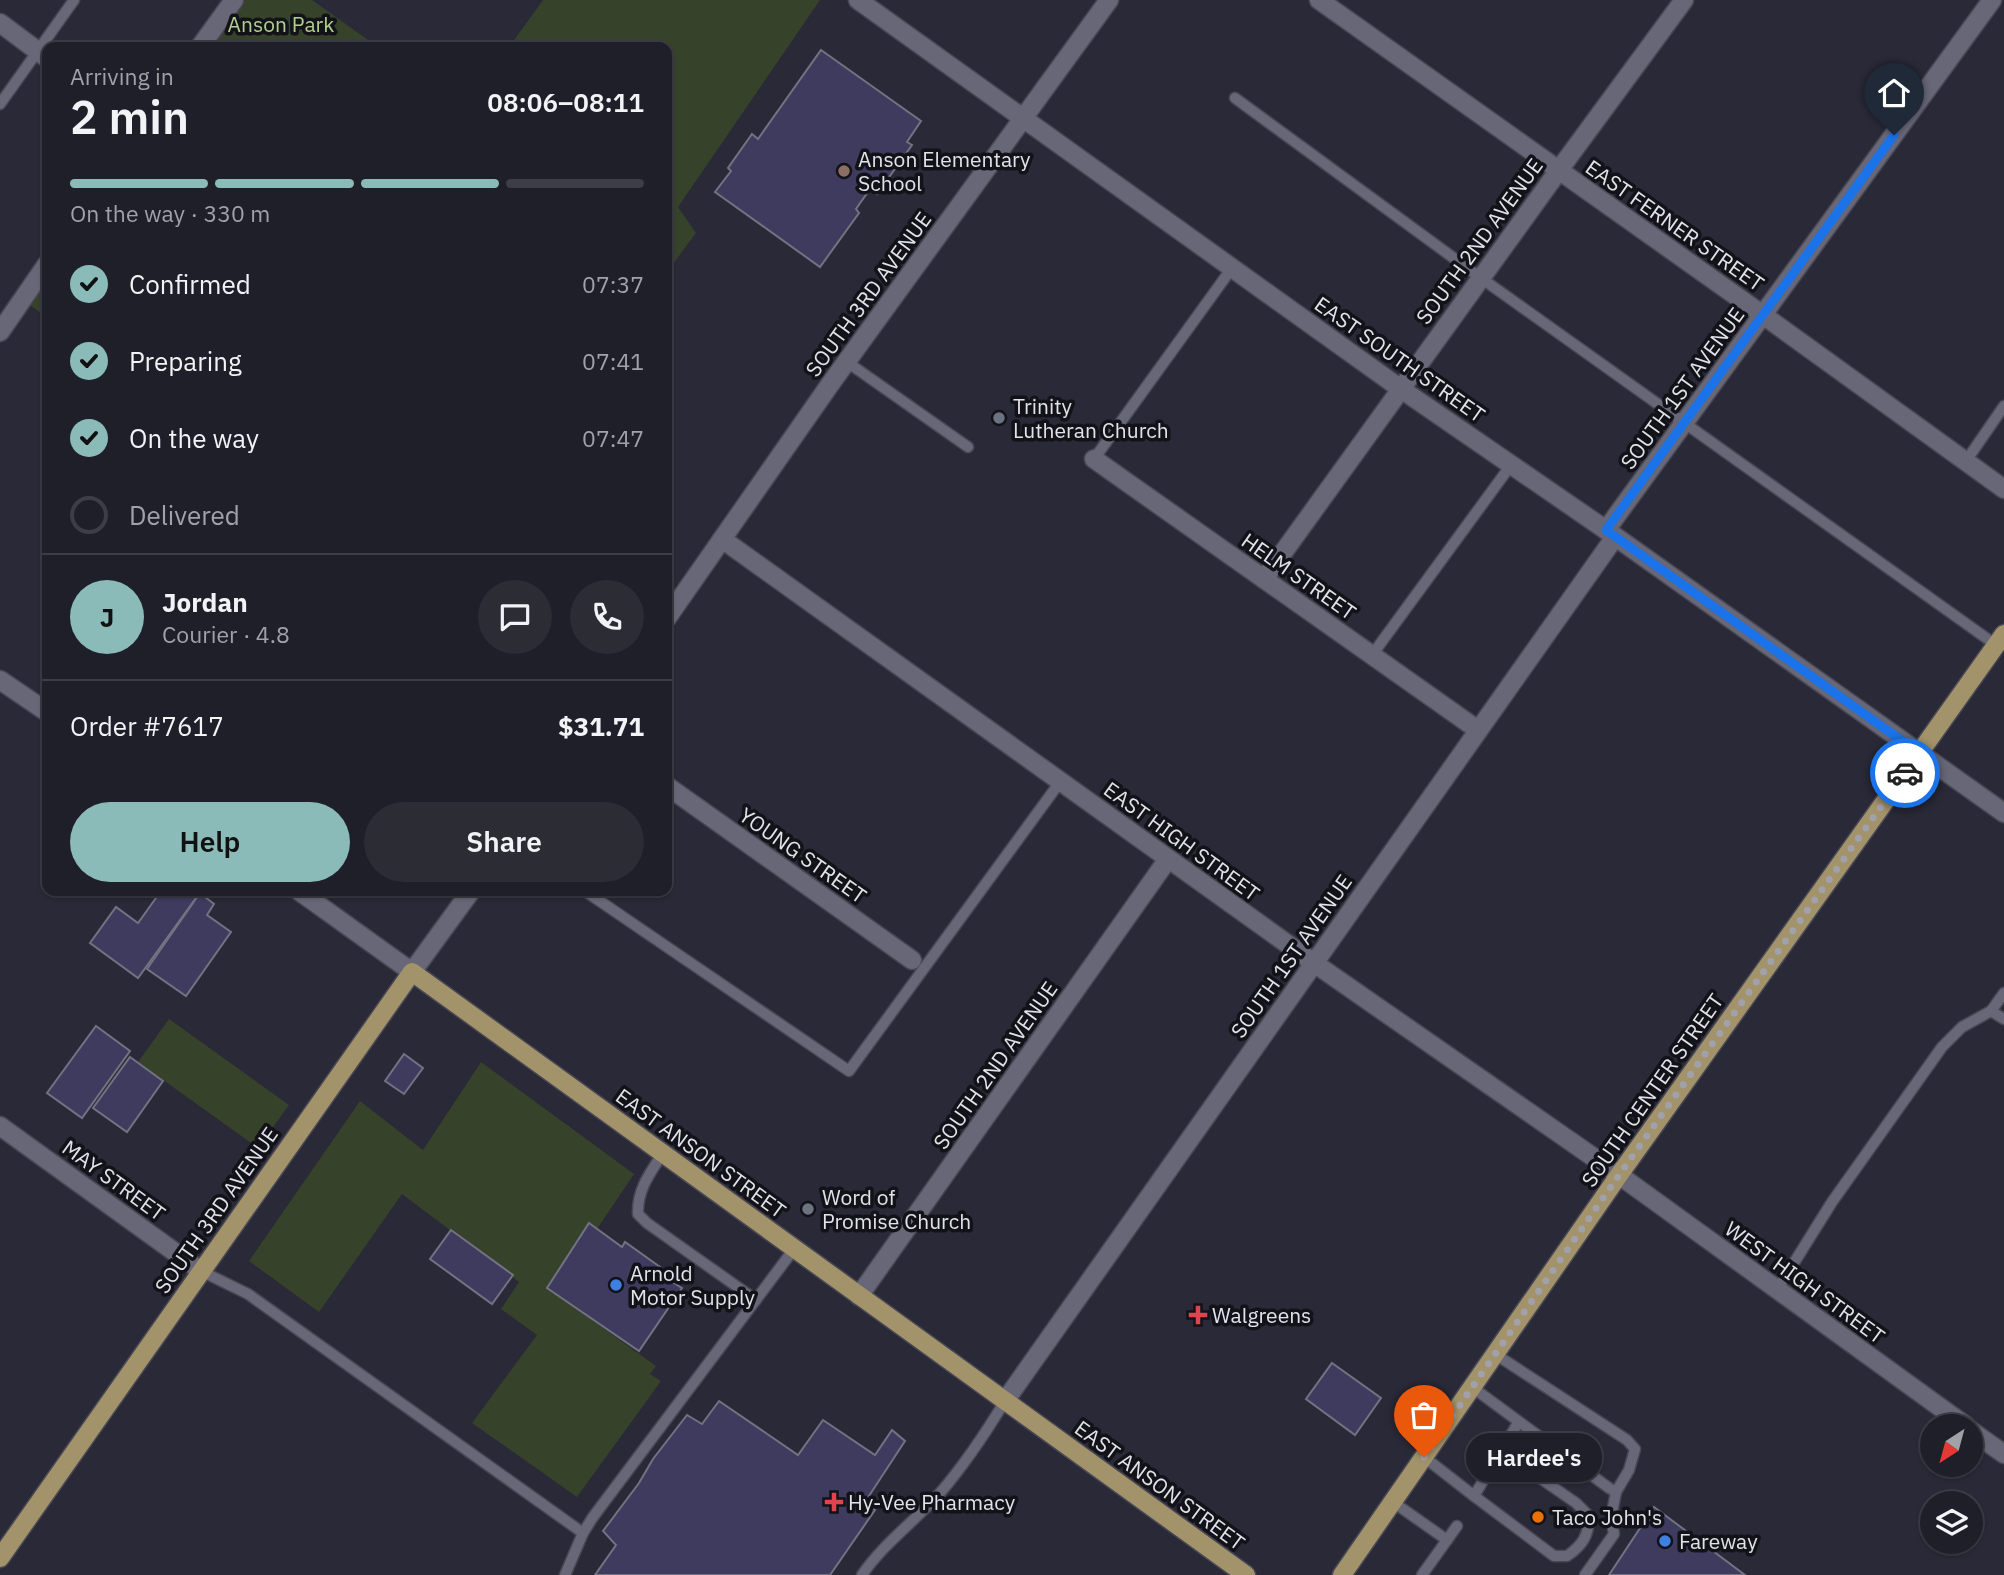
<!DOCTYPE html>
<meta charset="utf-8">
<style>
:root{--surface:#1f1f29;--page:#2c2c35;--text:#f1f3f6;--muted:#a1a2a8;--line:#3c3d46;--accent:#8bbbb9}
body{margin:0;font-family:"IBM Plex Sans",sans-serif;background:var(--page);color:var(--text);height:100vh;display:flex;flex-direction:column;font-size:26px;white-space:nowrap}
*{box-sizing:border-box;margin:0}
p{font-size:23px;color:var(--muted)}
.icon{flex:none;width:38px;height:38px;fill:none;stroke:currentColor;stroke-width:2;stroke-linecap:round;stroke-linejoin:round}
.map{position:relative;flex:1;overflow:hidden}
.side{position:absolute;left:42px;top:42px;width:630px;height:854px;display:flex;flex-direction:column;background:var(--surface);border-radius:14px;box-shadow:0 2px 5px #0004,0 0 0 2px var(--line)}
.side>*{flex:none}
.needle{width:46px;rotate:216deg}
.tools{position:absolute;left:1920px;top:1414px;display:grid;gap:14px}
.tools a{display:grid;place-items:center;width:63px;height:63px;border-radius:50%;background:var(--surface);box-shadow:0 2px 5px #0004,0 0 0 2px var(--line);font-size:35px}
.pin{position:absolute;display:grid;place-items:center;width:60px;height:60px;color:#fff;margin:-72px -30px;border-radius:50% 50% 50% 0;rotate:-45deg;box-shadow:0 0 7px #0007}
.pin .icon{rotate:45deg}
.courier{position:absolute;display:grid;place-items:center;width:70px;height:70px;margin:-35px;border:5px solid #1a73e8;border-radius:50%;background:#fff;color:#222;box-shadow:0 2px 9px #0007}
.bubble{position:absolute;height:49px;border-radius:24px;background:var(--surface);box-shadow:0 2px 5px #0004,0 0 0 2px var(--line);font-size:23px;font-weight:600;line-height:49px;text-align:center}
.head em{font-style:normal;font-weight:600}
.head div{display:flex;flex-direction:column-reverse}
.head{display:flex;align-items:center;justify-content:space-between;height:119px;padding:0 28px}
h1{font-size:46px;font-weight:600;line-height:52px}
.bar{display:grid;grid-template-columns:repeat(4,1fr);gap:10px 7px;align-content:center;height:84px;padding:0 28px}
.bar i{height:9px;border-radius:5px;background:var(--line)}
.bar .active{background:var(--accent)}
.bar p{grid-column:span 4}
.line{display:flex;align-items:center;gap:18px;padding:0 28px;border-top:2px solid var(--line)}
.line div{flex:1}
.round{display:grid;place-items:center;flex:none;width:74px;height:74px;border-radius:37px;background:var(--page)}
ol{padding:0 28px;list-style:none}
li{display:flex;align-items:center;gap:21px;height:77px}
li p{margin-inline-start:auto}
li .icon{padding:7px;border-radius:50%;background:var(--accent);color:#111;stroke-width:4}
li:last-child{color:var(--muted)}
li i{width:38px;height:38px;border:4px solid var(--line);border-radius:50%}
.primary-button{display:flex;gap:14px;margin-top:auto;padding:14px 28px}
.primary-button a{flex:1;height:80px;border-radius:42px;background:var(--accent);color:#111;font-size:28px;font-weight:600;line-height:80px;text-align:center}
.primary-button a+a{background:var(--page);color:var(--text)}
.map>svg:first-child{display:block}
.green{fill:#37422b}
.building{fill:#3e3b5e;stroke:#727282;stroke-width:2}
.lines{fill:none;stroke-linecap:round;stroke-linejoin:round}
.service-casing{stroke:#484753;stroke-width:13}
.minor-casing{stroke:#484753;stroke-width:21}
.primary-casing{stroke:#484753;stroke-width:21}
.service{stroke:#686778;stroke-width:10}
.minor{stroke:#686778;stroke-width:18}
.primary{stroke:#a3936a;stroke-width:18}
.done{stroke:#a1a1ac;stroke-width:7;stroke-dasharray:0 12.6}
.route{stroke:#1a73e8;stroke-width:9}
.education-dot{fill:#8d6e63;stroke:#121218;stroke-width:2.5}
.worship-dot{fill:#6b7280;stroke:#121218;stroke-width:2.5}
.shop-dot{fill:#3f7fe0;stroke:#121218;stroke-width:2.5}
.health-dot{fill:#e0444e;stroke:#121218;stroke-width:2.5}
.food-dot{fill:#e8710a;stroke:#121218;stroke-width:2.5}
.labels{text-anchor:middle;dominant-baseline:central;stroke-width:7;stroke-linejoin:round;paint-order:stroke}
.park-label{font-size:21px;fill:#b1cf90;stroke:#121218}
.poi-label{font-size:21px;fill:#e2e2eb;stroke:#121218;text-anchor:start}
.street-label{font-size:21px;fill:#e2e2eb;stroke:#121218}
</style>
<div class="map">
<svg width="2004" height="1575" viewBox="0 0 2004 1575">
<rect width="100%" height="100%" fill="#292937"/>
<!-- green -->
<g class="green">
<polygon points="234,0 312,0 378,47 200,47"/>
<polygon points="543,0 820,0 678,207 696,233 667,272 667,47 509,47"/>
<polygon points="47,264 47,317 22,300"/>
<polygon points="169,1019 289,1105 258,1148 138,1062"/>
<polygon points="481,1062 634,1174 597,1229 588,1224 547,1288 656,1366 650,1374 661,1381 577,1497 472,1423 537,1335 501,1309 519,1282 402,1194 319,1312 249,1261 360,1101 423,1150"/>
</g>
<!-- building -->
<g class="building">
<polygon points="821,50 921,121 907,142 912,145 877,194 870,189 856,209 859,213 820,267 715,192 731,171 728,168 752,134 758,139"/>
<polygon points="161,891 201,891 138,978 90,943 116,907 138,923"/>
<polygon points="200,893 214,904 207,915 231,932 186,996 147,969"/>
<polygon points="96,1026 130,1051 82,1118 47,1093"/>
<polygon points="404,1054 423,1068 404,1094 385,1081"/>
<polygon points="130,1057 163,1081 127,1132 93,1108"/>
<polygon points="589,1223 622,1247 625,1242 660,1267 656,1272 682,1288 639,1351 547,1288"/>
<polygon points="451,1230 513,1275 492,1304 430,1259"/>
<polygon points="1332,1363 1381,1398 1355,1435 1306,1399"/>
<polygon points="719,1401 798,1455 823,1420 875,1455 892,1430 905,1441 865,1502 875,1510 830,1575 595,1575 616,1545 603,1531 639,1483 653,1459 687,1415 702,1424"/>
<polygon points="1654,1507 1745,1575 1609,1575"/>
</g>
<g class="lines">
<!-- service casing -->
<g class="service-casing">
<g id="service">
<polyline points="1235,98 1481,278 1996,645"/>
<polyline points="0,104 74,0"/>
<polyline points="847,362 968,447"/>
<polyline points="1094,459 1232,268"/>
<polyline points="1966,461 2004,406"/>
<polyline points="1372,655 1511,465"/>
<polyline points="585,891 849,1071 1060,782"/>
<polyline points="1991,1011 2004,1019"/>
<path d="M663,1153C650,1173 637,1190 638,1214L647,1223L756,1300"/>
<polyline points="201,1271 248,1294 583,1533 593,1517 794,1249"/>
<polyline points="1777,1290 1832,1202 1942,1047 1962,1027 1991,1011 2004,993"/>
<polyline points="1472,1387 1609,1488 1616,1492 1629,1470 1635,1449 1627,1440 1495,1354"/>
<polyline points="1424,1457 1474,1496 1518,1423"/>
<path d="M1474,1496L1554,1556H1567C1583,1545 1589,1535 1589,1516L1576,1503L1501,1451"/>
<polyline points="1393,1502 1447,1540"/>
<polyline points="565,1575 583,1533"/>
<path d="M862,1575C883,1544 915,1521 940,1493C965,1464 985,1434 1005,1401"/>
<polyline points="1422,1575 1457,1526"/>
<polyline points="1585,1575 1614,1534 1611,1518 1616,1492"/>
</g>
</g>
<!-- minor casing -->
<g class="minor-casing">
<g id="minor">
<polyline points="858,0 1401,389 1606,530 2004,813"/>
<polyline points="1319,0 1763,315 2004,489"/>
<polyline points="0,23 47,58"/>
<polyline points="200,47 234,0"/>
<polyline points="0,332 47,264"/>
<polyline points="1094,459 1478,730"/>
<polyline points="1606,530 1992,0"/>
<polyline points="722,539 1314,963 1619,1175 1966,1426"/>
<polyline points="1264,579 1559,170 1684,0"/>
<polyline points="667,618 831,383 1109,0"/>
<polyline points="0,680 47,712"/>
<polyline points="667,786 912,960"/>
<polyline points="299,891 412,972 471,891"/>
<polyline points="0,1126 201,1271"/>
<polyline points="859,1296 1168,859"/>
<polyline points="1005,1401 1615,537"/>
<polyline points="1970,1430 2004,1454"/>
</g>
</g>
<!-- primary casing -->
<g class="primary-casing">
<g id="primary">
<polyline points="0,1558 412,972 1246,1575"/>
<polyline points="1342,1575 1619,1175 2004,634"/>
</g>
</g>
<!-- service -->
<use href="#service" class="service"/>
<!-- minor -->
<use href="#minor" class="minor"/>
<!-- primary -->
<use href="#primary" class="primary"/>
</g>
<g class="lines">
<!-- done -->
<polyline class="done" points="1424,1457 1619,1175 1905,773"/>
<!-- route -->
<polyline class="route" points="1894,135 1606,530 1919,753 1905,773"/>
</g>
<!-- markers -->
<circle class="education-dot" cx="844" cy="171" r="7"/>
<g class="worship-dot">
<circle cx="999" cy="418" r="7"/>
<circle cx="808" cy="1209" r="7"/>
</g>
<g class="shop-dot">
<circle cx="616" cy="1285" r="7"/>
<circle cx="1665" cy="1541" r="7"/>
</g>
<g class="health-dot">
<path d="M1194.5 1304.5h7v7h7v7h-7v7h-7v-7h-7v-7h7z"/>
<path d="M830.5 1491.5h7v7h7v7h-7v7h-7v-7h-7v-7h7z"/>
</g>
<circle class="food-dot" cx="1538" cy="1517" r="7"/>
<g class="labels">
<!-- park labels -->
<g class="park-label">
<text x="281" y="24">Anson Park</text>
</g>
<!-- poi labels -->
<g class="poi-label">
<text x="858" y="159">Anson Elementary<tspan x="858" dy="24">School</tspan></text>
<text x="1013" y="406">Trinity<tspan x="1013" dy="24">Lutheran Church</tspan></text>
<text x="822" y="1197">Word of<tspan x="822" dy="24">Promise Church</tspan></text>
<text x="630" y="1273">Arnold<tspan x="630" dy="24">Motor Supply</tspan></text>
<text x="1212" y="1315">Walgreens</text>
<text x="848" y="1502">Hy-Vee Pharmacy</text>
<text x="1552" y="1517">Taco John's</text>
<text x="1679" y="1541">Fareway</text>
</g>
<!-- street labels -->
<g class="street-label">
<text transform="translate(1675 225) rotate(35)">EAST FERNER STREET</text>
<text transform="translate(1479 241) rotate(-54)">SOUTH 2ND AVENUE</text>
<text transform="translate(868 294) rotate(-54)">SOUTH 3RD AVENUE</text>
<text transform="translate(1400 359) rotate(35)">EAST SOUTH STREET</text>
<text transform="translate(1682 388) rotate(-54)">SOUTH 1ST AVENUE</text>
<text transform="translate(1299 576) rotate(35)">HELM STREET</text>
<text transform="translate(1182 841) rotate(36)">EAST HIGH STREET</text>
<text transform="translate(803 855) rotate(35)">YOUNG STREET</text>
<text transform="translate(1291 956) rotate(-55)">SOUTH 1ST AVENUE</text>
<text transform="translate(995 1065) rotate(-55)">SOUTH 2ND AVENUE</text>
<text transform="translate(1652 1090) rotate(-55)">SOUTH CENTER STREET</text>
<text transform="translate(701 1153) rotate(36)">EAST ANSON STREET</text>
<text transform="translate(114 1180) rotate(36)">MAY STREET</text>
<text transform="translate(216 1210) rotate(-55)">SOUTH 3RD AVENUE</text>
<text transform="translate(1805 1282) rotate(36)">WEST HIGH STREET</text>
<text transform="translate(1160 1485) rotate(36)">EAST ANSON STREET</text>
</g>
</g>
</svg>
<div class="tools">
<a><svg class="needle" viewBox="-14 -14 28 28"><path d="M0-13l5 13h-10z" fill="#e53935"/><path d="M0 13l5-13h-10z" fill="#a1a2a8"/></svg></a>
<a><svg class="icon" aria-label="layers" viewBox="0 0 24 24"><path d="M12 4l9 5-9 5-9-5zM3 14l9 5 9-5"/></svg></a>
</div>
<div class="pin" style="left:1424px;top:1457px;background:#ea580c"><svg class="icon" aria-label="bag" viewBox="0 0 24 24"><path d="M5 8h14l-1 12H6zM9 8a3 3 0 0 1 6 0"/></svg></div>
<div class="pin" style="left:1894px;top:135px;background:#1f2937"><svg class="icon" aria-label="home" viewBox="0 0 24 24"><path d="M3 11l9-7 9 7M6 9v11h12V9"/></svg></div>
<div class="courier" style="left:1905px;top:773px"><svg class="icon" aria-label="car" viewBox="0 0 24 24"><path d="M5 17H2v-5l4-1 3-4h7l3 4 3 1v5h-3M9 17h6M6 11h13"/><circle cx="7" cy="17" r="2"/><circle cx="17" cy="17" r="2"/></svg></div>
<div class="bubble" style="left:1466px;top:1433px;width:136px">Hardee's</div>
<section class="side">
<div class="head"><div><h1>2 min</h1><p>Arriving in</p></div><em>08:06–08:11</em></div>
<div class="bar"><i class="active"></i><i class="active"></i><i class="active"></i><i></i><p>On the way · 330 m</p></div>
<ol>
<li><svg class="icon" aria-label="check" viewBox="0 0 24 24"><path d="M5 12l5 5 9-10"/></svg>Confirmed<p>07:37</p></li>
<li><svg class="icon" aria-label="check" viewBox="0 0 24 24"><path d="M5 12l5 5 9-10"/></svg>Preparing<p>07:41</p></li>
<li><svg class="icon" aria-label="check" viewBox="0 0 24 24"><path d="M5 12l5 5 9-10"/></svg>On the way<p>07:47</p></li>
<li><i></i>Delivered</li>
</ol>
<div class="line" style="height:126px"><b class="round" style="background:var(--accent);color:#111">J</b><div><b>Jordan</b><p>Courier · 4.8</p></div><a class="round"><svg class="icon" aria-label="chat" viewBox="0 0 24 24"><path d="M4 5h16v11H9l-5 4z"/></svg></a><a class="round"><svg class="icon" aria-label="phone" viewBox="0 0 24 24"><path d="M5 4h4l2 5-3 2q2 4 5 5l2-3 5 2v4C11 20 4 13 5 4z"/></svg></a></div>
<div class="line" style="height:91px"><div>Order #7617</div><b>$31.71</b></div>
<div class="primary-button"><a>Help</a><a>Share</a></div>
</section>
</div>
